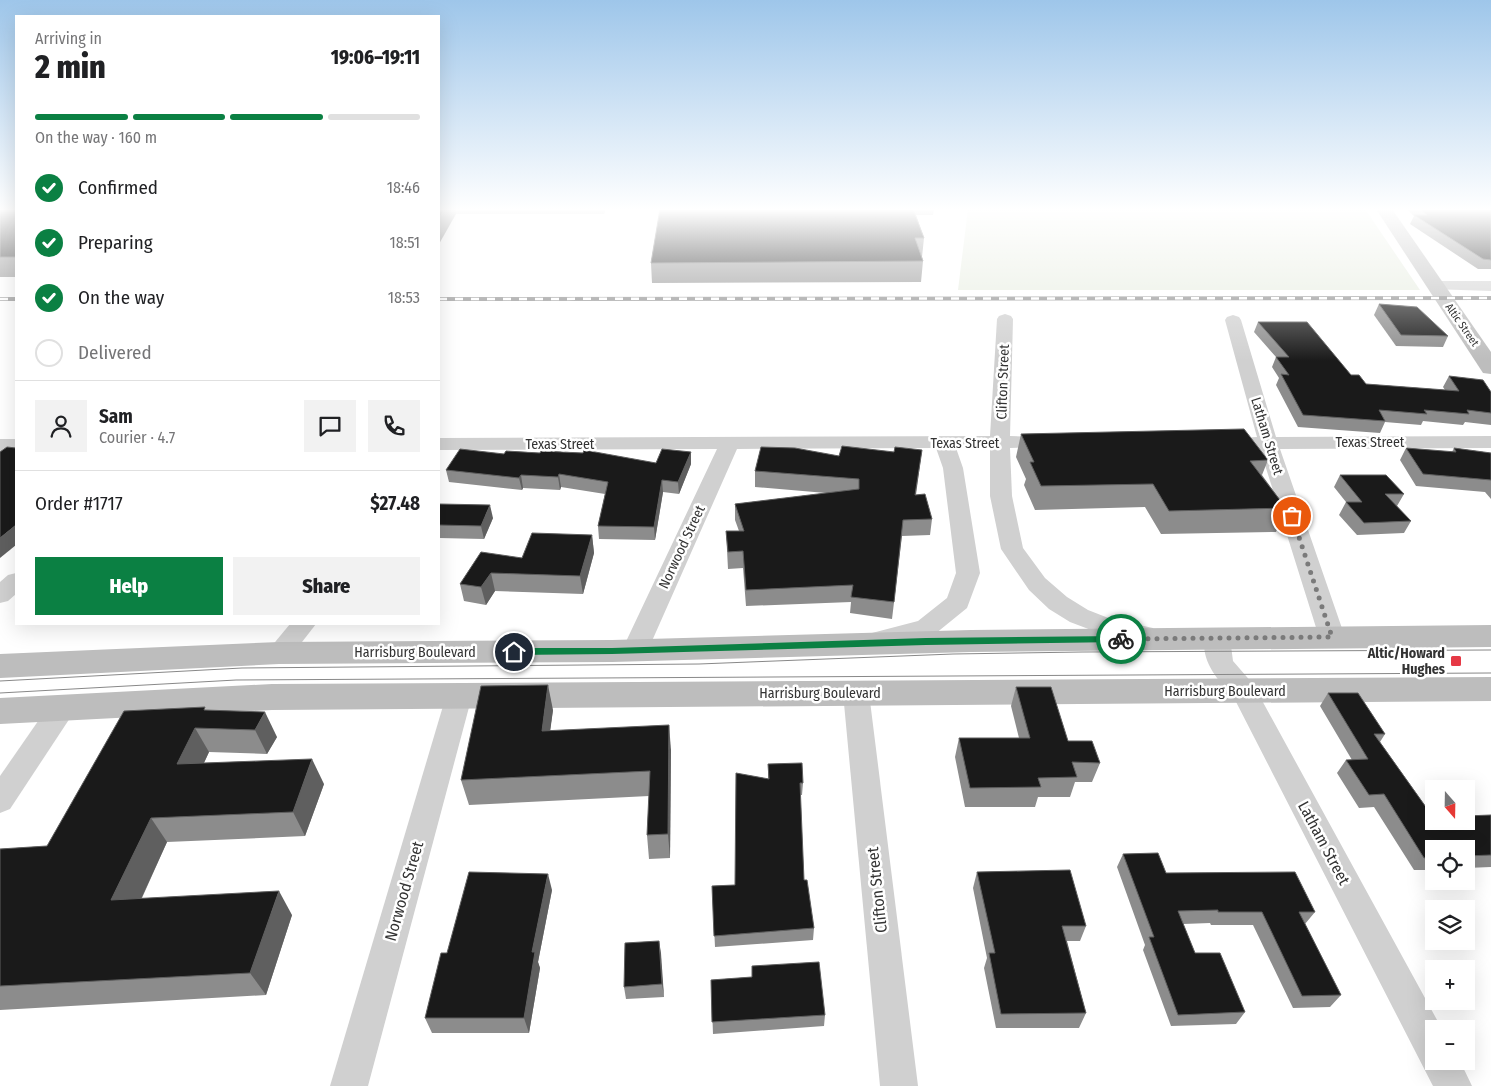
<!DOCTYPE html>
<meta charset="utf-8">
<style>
:root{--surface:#fff;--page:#f2f2f2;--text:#202124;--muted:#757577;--line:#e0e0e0;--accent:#0b8043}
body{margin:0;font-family:"Fira Sans Condensed",sans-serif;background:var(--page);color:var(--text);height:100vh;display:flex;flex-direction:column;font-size:19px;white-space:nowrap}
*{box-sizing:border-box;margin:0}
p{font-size:16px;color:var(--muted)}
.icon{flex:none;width:28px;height:28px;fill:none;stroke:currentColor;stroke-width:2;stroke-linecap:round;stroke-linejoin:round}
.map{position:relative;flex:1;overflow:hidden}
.side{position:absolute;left:15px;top:15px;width:425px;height:610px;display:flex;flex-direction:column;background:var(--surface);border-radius:0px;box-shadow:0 5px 20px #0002}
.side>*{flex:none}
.needle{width:32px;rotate:160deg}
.fabs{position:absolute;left:1425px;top:780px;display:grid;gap:10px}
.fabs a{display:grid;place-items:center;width:50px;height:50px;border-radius:0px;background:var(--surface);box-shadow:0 5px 20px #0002;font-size:25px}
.pin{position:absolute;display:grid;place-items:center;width:42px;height:42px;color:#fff;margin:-21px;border:2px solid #fff;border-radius:50%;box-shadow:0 1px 5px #0007}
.courier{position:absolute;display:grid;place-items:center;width:50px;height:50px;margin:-25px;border:4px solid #0b8043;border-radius:50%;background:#fff;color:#222;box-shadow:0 1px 6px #0007}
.head em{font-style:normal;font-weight:800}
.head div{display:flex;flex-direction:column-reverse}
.head{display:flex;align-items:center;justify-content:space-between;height:85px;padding:0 20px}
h1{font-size:32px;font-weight:800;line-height:38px}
.bar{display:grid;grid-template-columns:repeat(4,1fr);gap:8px 5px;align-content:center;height:60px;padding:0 20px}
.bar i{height:6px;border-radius:4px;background:var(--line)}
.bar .active{background:var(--accent)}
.bar p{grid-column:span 4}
.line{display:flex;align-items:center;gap:12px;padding:0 20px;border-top:1px solid var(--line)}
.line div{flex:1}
.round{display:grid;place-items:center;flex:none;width:52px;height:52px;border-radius:0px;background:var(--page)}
ol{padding:0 20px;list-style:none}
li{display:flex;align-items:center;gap:15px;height:55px}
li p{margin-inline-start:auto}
li .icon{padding:5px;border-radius:50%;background:var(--accent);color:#fff;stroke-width:4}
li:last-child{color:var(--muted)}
li i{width:28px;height:28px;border:2px solid var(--line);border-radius:50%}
.action{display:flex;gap:10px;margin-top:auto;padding:10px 20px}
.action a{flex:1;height:58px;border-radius:0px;background:var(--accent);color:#fff;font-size:20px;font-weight:800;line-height:58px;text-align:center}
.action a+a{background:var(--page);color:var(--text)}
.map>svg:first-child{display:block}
.green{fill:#e6ecdf}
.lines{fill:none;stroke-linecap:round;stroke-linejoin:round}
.street{fill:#d0d0d0;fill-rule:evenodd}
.secondary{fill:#bdbdbd;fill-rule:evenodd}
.tram{stroke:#888;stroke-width:1}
.rail-casing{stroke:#888;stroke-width:4}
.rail{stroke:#fff;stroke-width:2.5;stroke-dasharray:8;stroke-linecap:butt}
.wall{fill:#8c8c8c}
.shaded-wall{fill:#5f5f5f}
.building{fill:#1a1a1a;stroke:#5f5f5f}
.route{fill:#0b8043}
.done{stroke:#7a7a7a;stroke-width:5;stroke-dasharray:0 9}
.poi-dot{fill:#e63946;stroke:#fff;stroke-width:2}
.labels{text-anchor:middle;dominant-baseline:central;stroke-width:5;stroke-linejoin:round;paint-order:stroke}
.far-street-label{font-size:11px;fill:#333;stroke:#fff}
.street-label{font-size:14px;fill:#333;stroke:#fff}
.poi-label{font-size:14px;font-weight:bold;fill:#333;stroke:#fff;text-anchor:end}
.near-street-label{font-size:16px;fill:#333;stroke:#fff}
</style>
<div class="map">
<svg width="1491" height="1086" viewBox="0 0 1491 1086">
<rect width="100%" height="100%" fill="#fff"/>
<!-- green -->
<polygon class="green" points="968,209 1365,209 1420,290 958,290"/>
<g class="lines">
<!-- street -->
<g class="street">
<polygon points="1436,281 1491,281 1491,291 1431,289 1428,286 1431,283"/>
<polygon points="1005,314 1011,316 1013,319 1010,436 1057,438 1060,442 1057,446 1010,448 1012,496 1023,548 1045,578 1067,597 1088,610 1111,619 1153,628 1157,634 1153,640 1144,643 1107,636 1070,622 1049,609 1029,590 1001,549 990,496 990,448 956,448 963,468 980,573 967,608 935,634 881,648 872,645 868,639 872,633 918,621 947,598 956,573 943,468 936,448 737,449 648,650 644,657 635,659 626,657 622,650 717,449 439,450 439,438 990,436 997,319 999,316"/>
<polygon points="1233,315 1239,317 1241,320 1276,437 1491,436 1491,448 1280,449 1345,637 1341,643 1332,646 1323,643 1319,637 1260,449 1218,447 1215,443 1218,439 1257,437 1225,320 1227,317"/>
<rect x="0" y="439" width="16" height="12"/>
<polygon points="16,573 16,594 8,601 0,603 0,582 8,575"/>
<polygon points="290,624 316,624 288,660 279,662 270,660 266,653"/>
<path d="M1217,629L1226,632L1230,638L1233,661L1253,684L1442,1029H1434V1061H1460L1472,1086H1433L1234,698C1219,682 1195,655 1208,632Z"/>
<polygon points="856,683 865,686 869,693 918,1086 880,1086 843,693 847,686"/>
<polygon points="459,686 468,689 472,696 368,1086 330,1086 446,696 450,689"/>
<polygon points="62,698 72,701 76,708 72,715 10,809 0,813 0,776 52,701"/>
</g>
<!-- secondary -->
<g class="secondary">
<polygon points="1376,209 1392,209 1491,352 1491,374 1483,373"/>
<polygon points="1491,625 1491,647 971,652 612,662 279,664 0,678 0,654 279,642 612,640 971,630"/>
<polygon points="1491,677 1491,701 272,710 0,724 0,698 272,684"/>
</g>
<!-- tram -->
<g class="tram">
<polyline points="0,681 242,668 699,664 953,654 1082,652 1491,650"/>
<polyline points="0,693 236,680 1491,673"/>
</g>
<!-- rail casing -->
<g class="rail-casing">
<g id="rail">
<polyline points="0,299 16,299"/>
<polyline points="439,299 1491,298"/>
</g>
</g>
<!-- rail -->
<use href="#rail" class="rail"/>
</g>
<!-- wall -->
<g class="wall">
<rect x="0" y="209" width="16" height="68"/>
<polygon points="439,209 606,209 604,214 456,214"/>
<polygon points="660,209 934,209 933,215 916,215 924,238 922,257 923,261 921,282 652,283 651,263"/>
<polygon points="1408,209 1491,209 1491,269 1478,269 1410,224 1414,216 1408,210"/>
<polygon points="1379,304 1448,336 1443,347 1396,346 1374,315"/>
<polygon points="1258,322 1366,384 1445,390 1443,387 1449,376 1491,392 1491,425 1465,422 1463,425 1423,421 1421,425 1385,422 1380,433 1298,427 1276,385 1279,378 1272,367 1276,357 1254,332"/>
<polygon points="1021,434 1268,460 1262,475 1286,508 1276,532 1161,534 1145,507 1035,510 1024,485 1026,479 1016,457"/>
<polygon points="1406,448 1452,452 1454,448 1491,453 1491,499 1485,492 1416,486 1400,460"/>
<polygon points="922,450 916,495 932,519 930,535 902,536 892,619 850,613 851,602 746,606 743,568 728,569 726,531 739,531 735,520 735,504 826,493 755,487 755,471 894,452"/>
<polygon points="691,452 691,464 679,494 663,492 655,540 599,539 598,526 605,494 561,487 560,490 523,488 522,490 449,482 446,470 504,454 656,463"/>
<polygon points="1340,475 1404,494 1397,506 1411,521 1404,533 1357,535 1339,515 1346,502 1334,487"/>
<polygon points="439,504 493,518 484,539 439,538"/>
<polygon points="592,535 594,553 583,594 495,591 486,605 464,601 460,584 522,558"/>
<polygon points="1016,687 1068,741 1100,763 1092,782 1075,782 1070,797 1038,797 1035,807 965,807 955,757 959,738 1019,738 1011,706"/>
<polygon points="1328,693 1385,734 1380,742 1433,817 1491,815 1491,867 1466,868 1466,849 1434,849 1434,870 1414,870 1374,807 1359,808 1337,773 1346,760 1352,760 1320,706"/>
<polygon points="206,710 277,737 267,754 209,752 204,763 324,784 305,836 167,842 142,898 292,915 266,995 0,1010 0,849 47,846"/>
<polygon points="553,710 550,730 671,750 670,858 649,859 647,835 649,796 469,805 461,780"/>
<polygon points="768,764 803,783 802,795 800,795 804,880 814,928 813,940 715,947 712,886 735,885 768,779"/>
<polygon points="1123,854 1166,873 1315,912 1305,924 1341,995 1330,1007 1293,1008 1253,925 1211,925 1210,923 1183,924 1195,953 1245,1012 1236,1024 1171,1026 1143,950 1145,945 1117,867"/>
<polygon points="977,872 1086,926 1080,941 1067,941 1086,1013 1079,1028 996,1028 984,968 987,958 973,888"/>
<polygon points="552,890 538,962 540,968 529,1033 432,1033 425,1018 447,953"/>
<polygon points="659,941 664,997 626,999 624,987"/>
<polygon points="752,966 825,1015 824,1026 713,1034 711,980 752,977"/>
</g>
<!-- shaded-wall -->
<g class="shaded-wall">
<polygon points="445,209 455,209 456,214 439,244 439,218"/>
<polygon points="691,452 691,464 679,494 678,482"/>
<polygon points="559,474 561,487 560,490 558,477"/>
<polygon points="521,475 523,488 522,490 519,478"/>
<polygon points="662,480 663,492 655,540 654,527"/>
<polygon points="490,505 493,518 484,539 481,526"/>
<polygon points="16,525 16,545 0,558 0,538"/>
<polygon points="592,535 594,553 583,594 580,576"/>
<polygon points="491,573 495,591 486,605 481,587"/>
<polygon points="548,685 553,710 547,755 542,731"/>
<polygon points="265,712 277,737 267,754 255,730"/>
<polygon points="669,725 671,750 670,858 668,834"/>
<polygon points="195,728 209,752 192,788 177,764"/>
<polygon points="312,759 324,784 305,836 293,812"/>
<polygon points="151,818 167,842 130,923 111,900"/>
<polygon points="548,874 552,890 538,962 540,968 529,1033 524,1018 532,952"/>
<polygon points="279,891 292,915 266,995 250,973"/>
<polygon points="659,941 661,953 664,997 662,984"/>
</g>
<!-- building -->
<g class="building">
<rect x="0" y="209" width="16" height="48"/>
<polygon points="439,209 445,209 439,218"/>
<polygon points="660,209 913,209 924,238 915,238 923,261 651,263"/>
<polygon points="1420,209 1491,209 1491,260 1483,259 1414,215 1427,215"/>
<polygon points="1379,304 1417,307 1448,336 1401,335"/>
<polygon points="1258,322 1307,322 1351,375 1359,375 1366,384 1459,391 1449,376 1483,380 1491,392 1491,413 1467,410 1469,414 1424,410 1427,414 1379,410 1385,421 1303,415 1281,374 1289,375 1276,357 1289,357"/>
<polygon points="1244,429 1268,460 1250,461 1286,508 1169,511 1153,484 1041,486 1030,462 1034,462 1021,434"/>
<polygon points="842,446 894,452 895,447 922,450 915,495 925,494 932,519 903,520 894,602 851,597 853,585 746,590 743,551 728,552 726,531 744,531 735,504 859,489 859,479 755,471 761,447 795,448 839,456"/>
<polygon points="7,447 16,448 16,525 0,538 0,452"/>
<polygon points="1406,448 1456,452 1454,448 1491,453 1491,480 1423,474"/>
<polygon points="460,449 504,454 506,451 540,453 541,451 583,453 584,450 656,463 662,449 691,452 678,482 662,480 654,527 598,526 608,482 559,474 558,477 521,475 519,478 446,470"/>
<polygon points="1340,475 1386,475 1404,494 1385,494 1411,521 1364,523 1346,502 1362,502"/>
<polygon points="439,504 490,505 481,526 439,525"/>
<polygon points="532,533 592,535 580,576 491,573 481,587 460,584 481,552 522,558"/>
<polygon points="548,685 542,731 669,725 668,834 647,835 650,771 461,780 481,686"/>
<polygon points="1016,687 1051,687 1068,741 1092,741 1100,763 1072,762 1077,777 1038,778 1041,787 970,788 959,738 1030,738"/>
<polygon points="1328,693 1358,693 1385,734 1374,734 1433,817 1434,817 1434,821 1466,821 1466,816 1491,815 1491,855 1466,856 1466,849 1434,849 1434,857 1424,858 1384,794 1369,795 1346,760 1368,759"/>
<polygon points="205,707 204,710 265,712 255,730 195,728 177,764 312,759 293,812 151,818 111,900 279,891 250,973 0,986 0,849 47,846 124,711"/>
<polygon points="802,763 803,783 800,783 804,880 807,880 814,928 714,936 712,886 735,885 736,773 769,779 768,764"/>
<polygon points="1158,853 1166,873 1295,872 1315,912 1299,912 1341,995 1302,996 1262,912 1218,912 1218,910 1178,911 1195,953 1220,953 1245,1012 1178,1015 1149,937 1154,937 1123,854"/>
<polygon points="1070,870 1086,926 1062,926 1086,1013 1001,1014 989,953 995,953 977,872"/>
<polygon points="469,872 548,874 532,952 535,952 524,1018 425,1018 441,953 447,953"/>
<polygon points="659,941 662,984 624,987 625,943"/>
<polygon points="819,962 825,1015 712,1022 711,980 752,977 752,966"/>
</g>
<!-- sky -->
<linearGradient id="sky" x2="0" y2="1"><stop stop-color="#9ec6ea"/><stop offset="0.58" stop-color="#fff"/><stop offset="1" stop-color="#fff" stop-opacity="0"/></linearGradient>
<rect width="1491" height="361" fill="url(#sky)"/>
<!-- route -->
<polygon class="route" points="1121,636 1126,639 1121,642 926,645 612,654 514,655 509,652 514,648 612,648 926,638"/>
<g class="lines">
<!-- done -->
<polyline class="done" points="1121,639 1332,637 1292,516"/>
</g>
<!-- markers -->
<rect class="poi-dot" x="1450" y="655" width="12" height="12" rx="2.5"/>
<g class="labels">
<!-- far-street labels -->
<g class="far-street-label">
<text transform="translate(1462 325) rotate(55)">Altic Street</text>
</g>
<!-- street labels -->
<g class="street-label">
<text transform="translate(1003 382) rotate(-88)">Clifton Street</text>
<text transform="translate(1267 436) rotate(73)">Latham Street</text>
<text x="1370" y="442">Texas Street</text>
<text x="965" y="443">Texas Street</text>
<text x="560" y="444">Texas Street</text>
<text transform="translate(682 547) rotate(-65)">Norwood Street</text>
<text x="415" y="652">Harrisburg Boulevard</text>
<text x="1225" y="691">Harrisburg Boulevard</text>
<text x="820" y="693">Harrisburg Boulevard</text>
</g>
<!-- poi labels -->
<g class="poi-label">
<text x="1445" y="653">Altic/Howard<tspan x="1445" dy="16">Hughes</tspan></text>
</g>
<!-- near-street labels -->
<g class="near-street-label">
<text transform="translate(1324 843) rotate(62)">Latham Street</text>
<text transform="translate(877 890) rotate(-96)">Clifton Street</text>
<text transform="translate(404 891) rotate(-74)">Norwood Street</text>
</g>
</g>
</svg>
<div class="fabs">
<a><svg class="needle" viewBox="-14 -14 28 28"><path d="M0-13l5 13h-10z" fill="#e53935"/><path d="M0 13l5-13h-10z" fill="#757577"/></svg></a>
<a><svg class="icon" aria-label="locate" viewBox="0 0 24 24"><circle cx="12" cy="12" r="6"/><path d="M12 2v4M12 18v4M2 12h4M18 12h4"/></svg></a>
<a><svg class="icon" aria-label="layers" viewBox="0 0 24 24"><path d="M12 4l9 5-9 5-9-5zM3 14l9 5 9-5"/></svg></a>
<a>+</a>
<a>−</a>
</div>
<div class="pin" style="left:1292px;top:516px;background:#ea580c"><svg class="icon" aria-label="bag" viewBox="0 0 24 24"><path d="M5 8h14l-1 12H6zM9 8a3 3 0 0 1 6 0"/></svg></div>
<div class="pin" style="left:514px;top:652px;background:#1f2937"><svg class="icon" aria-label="home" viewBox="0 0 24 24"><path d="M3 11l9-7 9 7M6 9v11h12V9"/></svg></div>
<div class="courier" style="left:1121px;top:639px"><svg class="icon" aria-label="bike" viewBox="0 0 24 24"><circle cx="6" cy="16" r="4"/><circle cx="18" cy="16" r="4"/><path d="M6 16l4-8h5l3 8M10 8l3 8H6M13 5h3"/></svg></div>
<section class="side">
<div class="head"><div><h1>2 min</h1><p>Arriving in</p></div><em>19:06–19:11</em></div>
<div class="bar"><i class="active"></i><i class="active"></i><i class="active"></i><i></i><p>On the way · 160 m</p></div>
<ol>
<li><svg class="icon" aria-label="check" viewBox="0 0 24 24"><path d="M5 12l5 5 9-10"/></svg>Confirmed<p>18:46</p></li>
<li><svg class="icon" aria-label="check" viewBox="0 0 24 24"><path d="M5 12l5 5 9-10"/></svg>Preparing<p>18:51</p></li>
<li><svg class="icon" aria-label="check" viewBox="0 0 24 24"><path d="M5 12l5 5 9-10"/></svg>On the way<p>18:53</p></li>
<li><i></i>Delivered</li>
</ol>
<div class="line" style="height:90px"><a class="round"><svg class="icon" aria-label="person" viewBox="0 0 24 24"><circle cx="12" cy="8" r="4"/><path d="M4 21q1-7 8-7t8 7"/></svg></a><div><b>Sam</b><p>Courier · 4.7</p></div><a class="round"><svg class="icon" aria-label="chat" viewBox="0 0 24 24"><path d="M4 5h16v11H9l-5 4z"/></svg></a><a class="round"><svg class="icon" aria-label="phone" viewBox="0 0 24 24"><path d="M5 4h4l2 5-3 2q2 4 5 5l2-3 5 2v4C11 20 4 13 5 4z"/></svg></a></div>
<div class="line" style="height:65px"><div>Order #1717</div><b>$27.48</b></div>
<div class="action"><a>Help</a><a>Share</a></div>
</section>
</div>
